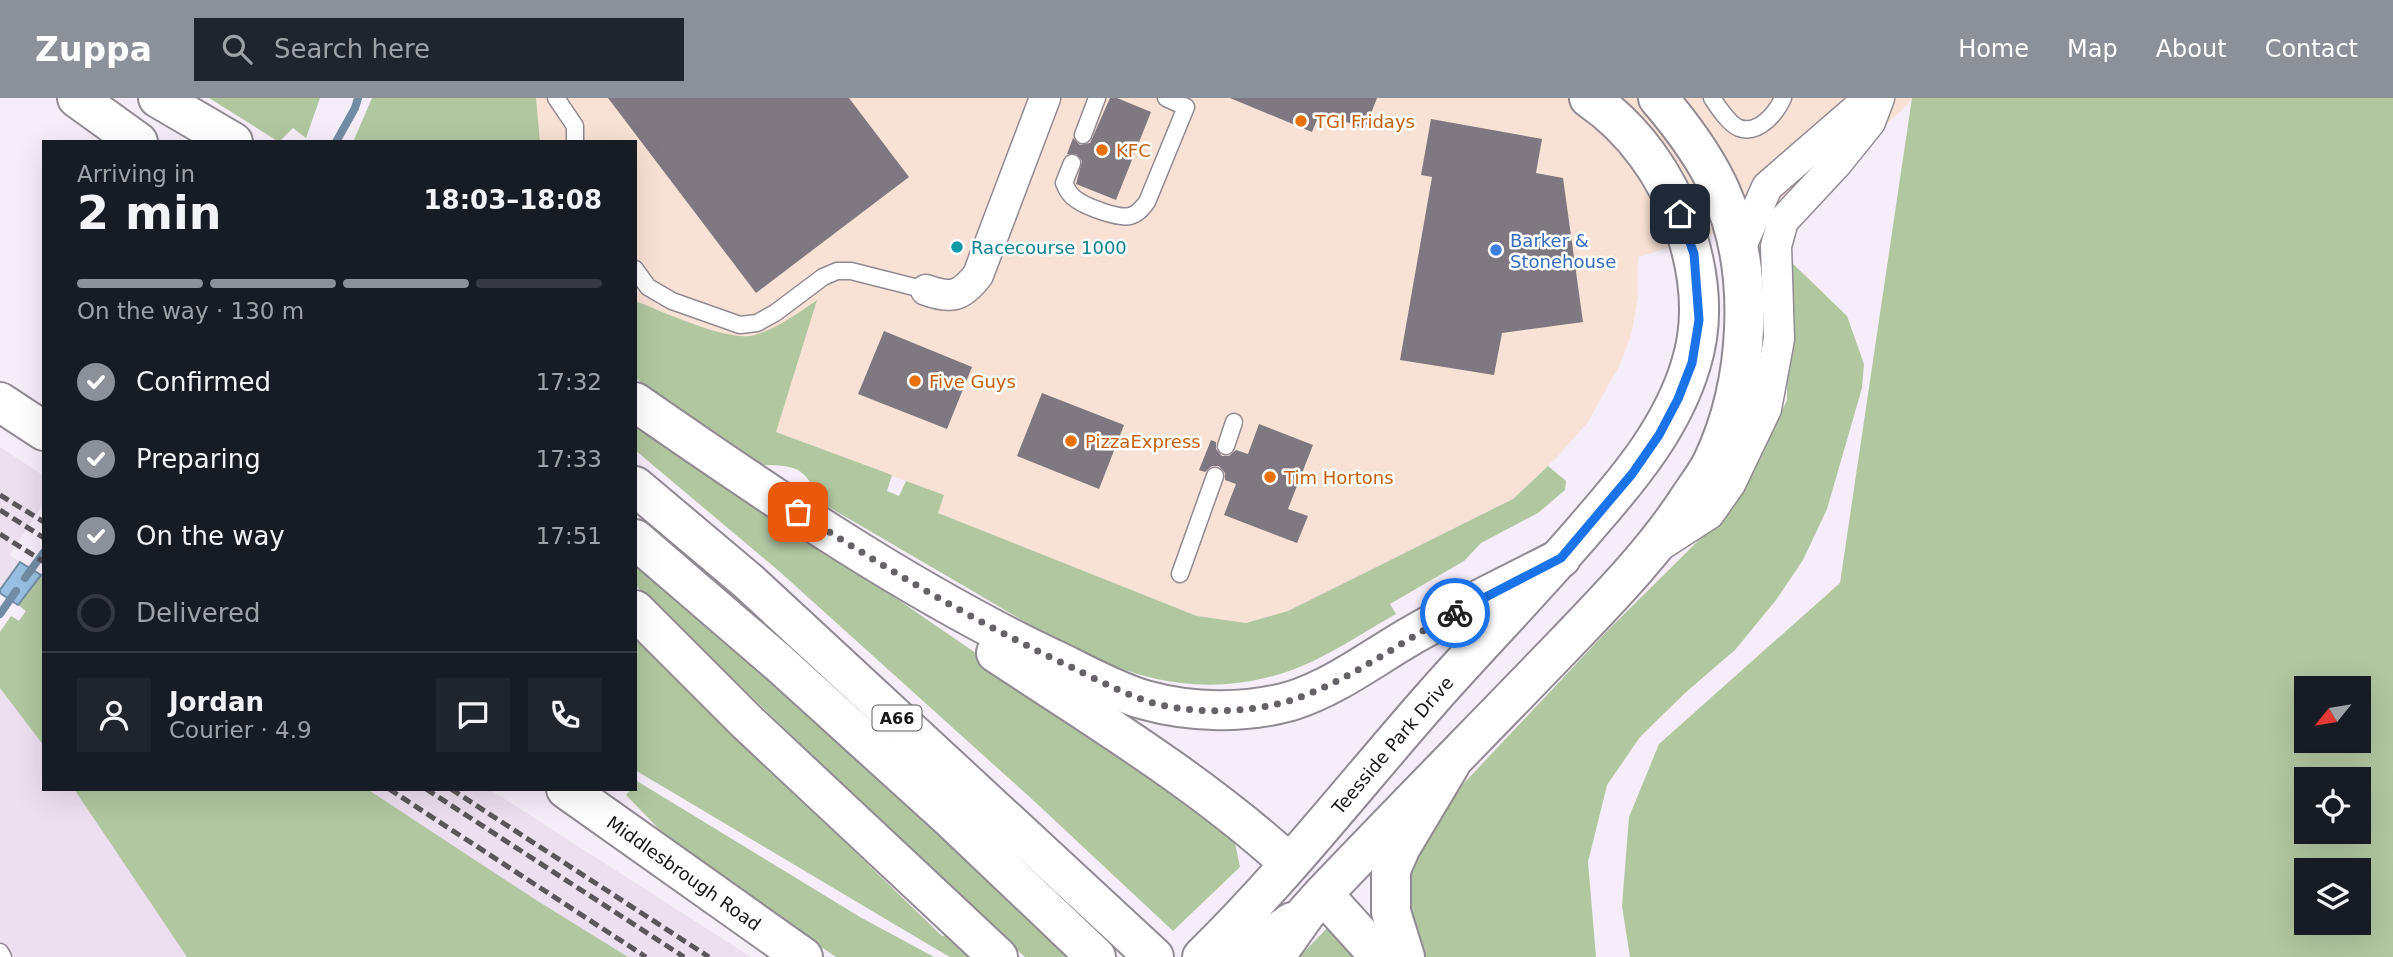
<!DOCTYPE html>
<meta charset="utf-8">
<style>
:root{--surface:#171b24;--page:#20242c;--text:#f1f3f6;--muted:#9ea1a6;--line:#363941;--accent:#8c9099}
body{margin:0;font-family:"DejaVu Sans",sans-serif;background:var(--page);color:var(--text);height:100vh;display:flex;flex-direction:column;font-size:26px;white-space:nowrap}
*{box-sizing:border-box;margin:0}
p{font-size:23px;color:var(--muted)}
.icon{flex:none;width:38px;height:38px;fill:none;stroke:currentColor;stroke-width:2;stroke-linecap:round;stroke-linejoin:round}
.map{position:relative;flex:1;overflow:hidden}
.sheet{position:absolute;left:42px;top:42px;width:595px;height:651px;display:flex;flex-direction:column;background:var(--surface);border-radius:0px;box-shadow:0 7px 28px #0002}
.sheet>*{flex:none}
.needle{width:46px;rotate:240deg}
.fabs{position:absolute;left:2294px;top:578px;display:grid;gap:14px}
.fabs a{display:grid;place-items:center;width:77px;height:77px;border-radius:0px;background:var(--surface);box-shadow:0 7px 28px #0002;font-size:35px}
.pin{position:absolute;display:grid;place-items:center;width:60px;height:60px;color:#fff;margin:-30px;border-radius:14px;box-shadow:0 4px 10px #0006}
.courier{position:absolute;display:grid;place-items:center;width:70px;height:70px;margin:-35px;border:5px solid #1a73e8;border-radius:50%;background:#fff;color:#222;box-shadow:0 2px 9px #0007}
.head em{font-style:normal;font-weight:700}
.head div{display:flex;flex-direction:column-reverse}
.head{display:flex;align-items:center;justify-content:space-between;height:119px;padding:0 35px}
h1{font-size:46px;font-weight:700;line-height:52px}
.bar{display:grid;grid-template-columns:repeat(4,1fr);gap:10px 7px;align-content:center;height:84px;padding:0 35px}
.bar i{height:9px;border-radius:5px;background:var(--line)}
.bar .on{background:var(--accent)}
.bar p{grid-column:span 4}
.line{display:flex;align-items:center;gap:18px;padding:0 35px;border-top:2px solid var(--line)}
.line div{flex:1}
.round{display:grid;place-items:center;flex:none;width:74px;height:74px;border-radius:0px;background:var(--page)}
ol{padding:0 35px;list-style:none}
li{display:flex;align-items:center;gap:21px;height:77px}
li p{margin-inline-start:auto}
li .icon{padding:7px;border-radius:50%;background:var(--accent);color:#fff;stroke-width:4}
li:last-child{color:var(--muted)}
li i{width:38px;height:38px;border:4px solid var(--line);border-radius:50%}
header{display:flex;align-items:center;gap:42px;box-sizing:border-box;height:98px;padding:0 35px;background:var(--accent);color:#fff}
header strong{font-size:33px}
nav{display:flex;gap:38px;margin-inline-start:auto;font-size:24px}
.search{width:490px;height:63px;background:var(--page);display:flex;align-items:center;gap:18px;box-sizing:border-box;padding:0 24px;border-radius:0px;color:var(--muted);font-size:26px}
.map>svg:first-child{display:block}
.commercial{fill:#f8e2d5}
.built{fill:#ecdff0}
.green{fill:#b0c7a0;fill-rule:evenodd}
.water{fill:#98bfe1;stroke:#728ca5;stroke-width:2}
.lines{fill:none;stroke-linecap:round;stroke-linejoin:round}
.stream{stroke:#728ca5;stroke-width:8}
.building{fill:#7f7881}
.service-casing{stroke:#918a93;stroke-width:19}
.minor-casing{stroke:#918a93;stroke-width:33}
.tertiary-casing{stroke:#918a93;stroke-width:42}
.secondary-casing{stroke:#918a93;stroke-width:42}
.trunk-casing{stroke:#918a93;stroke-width:42}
.service{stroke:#fff;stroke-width:16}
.minor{stroke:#fff;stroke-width:30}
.tertiary{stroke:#fff;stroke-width:38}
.secondary{stroke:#fff;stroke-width:38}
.trunk{stroke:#fff;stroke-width:38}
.rail{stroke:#5b565c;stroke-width:5;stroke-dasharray:10 5;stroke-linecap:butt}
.done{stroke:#656167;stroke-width:7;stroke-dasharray:0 12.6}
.route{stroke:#1a73e8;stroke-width:9}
.food-dot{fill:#e8710a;stroke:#fefefe;stroke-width:2.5}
.culture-dot{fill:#0f9aa8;stroke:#fefefe;stroke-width:2.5}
.shop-dot{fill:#3f7fe0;stroke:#fefefe;stroke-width:2.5}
.labels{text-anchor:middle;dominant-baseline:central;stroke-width:5;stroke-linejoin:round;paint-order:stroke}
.shield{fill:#fefefe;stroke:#5d5b5e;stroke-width:2}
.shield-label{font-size:16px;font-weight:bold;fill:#181519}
.food-label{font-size:18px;fill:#c56008;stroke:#fefefe;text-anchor:start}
.shop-label{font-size:18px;fill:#366cbe;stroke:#fefefe;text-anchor:start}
.culture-label{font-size:18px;fill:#0d838f;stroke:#fefefe;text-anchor:start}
.street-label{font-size:18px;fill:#181519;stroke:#fefefe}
</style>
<header>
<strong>Zuppa</strong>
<div class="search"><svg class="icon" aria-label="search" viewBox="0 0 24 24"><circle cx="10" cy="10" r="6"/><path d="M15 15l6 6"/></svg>Search here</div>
<nav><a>Home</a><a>Map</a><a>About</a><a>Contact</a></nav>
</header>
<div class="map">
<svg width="2393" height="859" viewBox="0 0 2393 859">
<rect width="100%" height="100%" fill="#f5edf8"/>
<!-- commercial -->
<polygon class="commercial" points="485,0 1912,0 1911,3 1799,109 1638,159 1638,199 1631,238 1619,268 1588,324 1558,358 1513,401 1288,513 1246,525 1197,518 937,415 943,397 776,334 635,214 635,44 478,44"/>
<!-- built -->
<g class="built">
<polygon points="0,349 44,378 44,411 41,409 10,457 20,464 0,492"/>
<polygon points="41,477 44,479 44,691 489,691 751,859 0,859 0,534 11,518 19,523 26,513 18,507"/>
</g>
<!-- green -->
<g class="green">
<polygon points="209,0 320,0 306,40 293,30 279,44"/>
<polygon points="372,0 536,0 540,44 353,44"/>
<path d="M1912,0H2393V859H1630L1622,808L1629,719L1659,646L1840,485ZM2306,590H2359V642H2306ZM2306,681H2359V733H2306ZM2306,772H2359V824H2306Z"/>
<polygon points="1787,160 1847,218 1864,266 1862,290 1827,411 1803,462 1776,502 1735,552 1685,595 1640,639 1607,687 1588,764 1596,859 1419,859 1405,824 1404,770 1434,717 1610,530 1704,437 1762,356 1787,302"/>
<path d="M817,202L776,334L892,377L887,393L899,398L906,383L944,397L938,415L1197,518L1246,525L1288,513L1513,401L1548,368L1566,383L1565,392L1538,415L1481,445L1464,463L1390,506L1396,516C1356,538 1317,567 1273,578C1157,609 1072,551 976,495C924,465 872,434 820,404C806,372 800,367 764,367L635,280V203C662,213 729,245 755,237C778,230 798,215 817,202Z"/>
<polygon points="635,321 1232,731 1240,769 1173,833 1034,703 780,474 635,352"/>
<polygon points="635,457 1076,859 1025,859 987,825 635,487"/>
<polygon points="41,477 44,479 44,648 0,590 0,534 11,518 19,523 26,513 18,507"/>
<polygon points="635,541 942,838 951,838 972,859 950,859 931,848 635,672"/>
<polygon points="637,683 860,819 934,859 836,859 681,754 626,697 631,691 635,691"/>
<polygon points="74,691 367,691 536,802 628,859 187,859"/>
<polygon points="1334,823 1368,859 1299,859"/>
</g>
<!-- water -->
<polygon class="water" points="20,464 41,477 18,507 0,495 0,492"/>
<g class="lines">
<!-- stream -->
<g class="stream">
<polyline points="336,44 355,10 358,0"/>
<polyline points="25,480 44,454"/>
<polyline points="0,516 16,493"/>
</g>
</g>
<!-- building -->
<g class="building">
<polygon points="608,0 849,0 909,79 756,195"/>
<polygon points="1110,0 1117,0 1151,14 1116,102 1076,86 1082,63 1076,56 1067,56 1073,40 1080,47 1090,45"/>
<polygon points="1230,0 1377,0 1365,31 1320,14 1312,34"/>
<polygon points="1431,21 1542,41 1536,75 1563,80 1583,224 1502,235 1494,277 1400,262 1432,79 1421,77"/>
<polygon points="884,233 972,269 947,331 858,296"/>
<polygon points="1042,295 1124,327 1099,391 1017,358"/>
<polygon points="1259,326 1313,347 1288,411 1308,418 1297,445 1224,417 1236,386 1225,382 1225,375 1219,368 1212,368 1205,374 1199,372 1211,342 1216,344 1216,351 1222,358 1229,358 1236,352 1248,356"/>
</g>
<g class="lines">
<!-- service casing -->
<g class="service-casing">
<g id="service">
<polyline points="556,0 575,28 575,44"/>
<path d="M1712,0C1718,9 1729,26 1739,30C1759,37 1776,15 1783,0"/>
<polyline points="1083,37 1097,0"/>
<path d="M1072,65L1064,85C1067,92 1070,98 1077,102C1087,109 1119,121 1130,118C1138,116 1142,110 1147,104L1186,9L1166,0"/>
<polyline points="635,171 648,189 672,203 740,227 757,225 775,215 823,179 837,173 851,173 926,192"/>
<polyline points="1226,348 1234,324"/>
<polyline points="1180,476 1215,378"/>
<polyline points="0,854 3,859"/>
</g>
</g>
<!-- minor casing -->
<g class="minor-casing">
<g id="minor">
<polyline points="1739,153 1767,89 1858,10 1862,0"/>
<path d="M926,192C951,201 961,199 978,177L1045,0"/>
<polyline points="1661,447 1709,416 1730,386 1766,311 1779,241 1776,148 1783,123 1837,65 1870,24 1879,0"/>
</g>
</g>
<!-- tertiary casing -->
<g class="tertiary-casing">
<g id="tertiary">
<path id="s1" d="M1202,859C1287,776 1360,681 1439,592C1489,536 1542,482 1591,424C1632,377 1673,327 1691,266C1705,221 1699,172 1684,128C1667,77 1633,30 1589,0"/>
<polyline points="1242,859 1292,824"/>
<path d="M1275,859L1306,815L1323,796C1403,712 1485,629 1566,545C1611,498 1657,451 1692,396C1699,386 1707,375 1712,365C1750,285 1757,173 1720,92C1704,57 1682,28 1658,0"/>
</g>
</g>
<!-- secondary casing -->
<g class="secondary-casing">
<g id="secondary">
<polyline points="0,304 44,333"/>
<path id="s2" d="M566,691L803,859"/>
</g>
</g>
<!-- trunk casing -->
<g class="trunk-casing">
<g id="trunk">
<polyline points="77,0 138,44"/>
<polyline points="158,0 233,44"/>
<path d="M635,304C769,397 906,491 1053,561C1081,574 1116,594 1145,602C1192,615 1244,616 1291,603C1336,589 1375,558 1416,535C1464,508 1513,485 1561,460"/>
<polyline points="635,388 749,484 1154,859"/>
<polyline points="635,441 779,565 951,721 1096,859"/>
<polyline points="635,512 748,625 998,859"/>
<path d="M996,555C1096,621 1200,684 1289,765"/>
<polyline points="1323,796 1380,859"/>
<polyline points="1405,859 1391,814 1391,772 1401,749 1450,667"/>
</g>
</g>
<!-- service -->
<use href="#service" class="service"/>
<!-- minor -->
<use href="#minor" class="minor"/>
<!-- tertiary -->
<use href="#tertiary" class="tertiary"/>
<!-- secondary -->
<use href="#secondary" class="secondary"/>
<!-- trunk -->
<use href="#trunk" class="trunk"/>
<!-- rail -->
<g class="rail">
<polyline points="0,397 44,424"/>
<polyline points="0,412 44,440"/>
<polyline points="0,436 44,464"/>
<polyline points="389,691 646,859"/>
<polyline points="426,691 684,859"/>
<polyline points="451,691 709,859"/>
</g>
</g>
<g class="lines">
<!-- done -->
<path class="done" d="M798,414C885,470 975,524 1069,568C1092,579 1116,592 1141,601C1184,617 1249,616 1292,602C1350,583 1401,543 1455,515"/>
<!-- route -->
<polyline class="route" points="1455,515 1561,460 1632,376 1659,337 1678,301 1692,265 1699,222 1694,156 1680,116"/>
</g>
<!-- markers -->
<g class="food-dot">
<circle cx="1301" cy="23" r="7"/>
<circle cx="1102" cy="52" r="7"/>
<circle cx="915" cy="283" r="7"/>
<circle cx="1071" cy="343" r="7"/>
<circle cx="1270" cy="379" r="7"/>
</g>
<circle class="culture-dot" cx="957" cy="149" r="7"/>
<circle class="shop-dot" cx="1496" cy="152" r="7"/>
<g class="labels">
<!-- shield labels -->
<rect class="shield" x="872.5" y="607.5" width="49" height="25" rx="5"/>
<g class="shield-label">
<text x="897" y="620">A66</text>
</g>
<!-- food labels -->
<g class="food-label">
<text x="1315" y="23">TGI Fridays</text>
<text x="1116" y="52">KFC</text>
<text x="929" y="283">Five Guys</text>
<text x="1085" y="343">PizzaExpress</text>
<text x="1284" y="379">Tim Hortons</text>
</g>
<!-- shop labels -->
<g class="shop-label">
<text x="1510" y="142">Barker &amp;<tspan x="1510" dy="21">Stonehouse</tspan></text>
</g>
<!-- culture labels -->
<g class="culture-label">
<text x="971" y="149">Racecourse 1000</text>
</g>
<!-- street labels -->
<g class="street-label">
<text stroke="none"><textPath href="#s1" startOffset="285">Teesside Park Drive</textPath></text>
<text stroke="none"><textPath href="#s2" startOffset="145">Middlesbrough Road</textPath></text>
</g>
</g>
</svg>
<div class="fabs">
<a><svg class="needle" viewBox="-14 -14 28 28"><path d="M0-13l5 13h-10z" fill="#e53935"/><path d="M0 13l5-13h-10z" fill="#9ea1a6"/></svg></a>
<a><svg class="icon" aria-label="locate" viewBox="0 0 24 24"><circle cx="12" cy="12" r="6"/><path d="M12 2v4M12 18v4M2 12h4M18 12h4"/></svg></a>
<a><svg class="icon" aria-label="layers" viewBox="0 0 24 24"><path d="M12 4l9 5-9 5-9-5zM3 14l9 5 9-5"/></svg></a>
</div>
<div class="pin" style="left:798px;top:414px;background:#ea580c"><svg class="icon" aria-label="bag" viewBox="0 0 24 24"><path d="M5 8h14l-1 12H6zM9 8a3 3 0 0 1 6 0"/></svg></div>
<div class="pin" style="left:1680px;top:116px;background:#1f2937"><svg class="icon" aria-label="home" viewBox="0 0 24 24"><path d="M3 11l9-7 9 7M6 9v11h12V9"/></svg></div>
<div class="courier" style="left:1455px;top:515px"><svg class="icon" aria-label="bike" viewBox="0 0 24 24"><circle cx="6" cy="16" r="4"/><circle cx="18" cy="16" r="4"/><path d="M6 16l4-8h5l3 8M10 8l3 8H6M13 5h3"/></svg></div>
<section class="sheet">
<div class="head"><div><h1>2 min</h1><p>Arriving in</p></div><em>18:03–18:08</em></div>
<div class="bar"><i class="on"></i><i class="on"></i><i class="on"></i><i></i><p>On the way · 130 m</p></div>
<ol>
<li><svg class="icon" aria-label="check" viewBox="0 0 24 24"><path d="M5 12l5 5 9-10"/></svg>Confirmed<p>17:32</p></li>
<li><svg class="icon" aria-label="check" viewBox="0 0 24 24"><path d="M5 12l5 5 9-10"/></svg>Preparing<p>17:33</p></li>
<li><svg class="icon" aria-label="check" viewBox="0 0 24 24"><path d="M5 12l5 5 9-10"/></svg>On the way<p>17:51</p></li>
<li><i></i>Delivered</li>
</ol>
<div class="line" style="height:126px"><a class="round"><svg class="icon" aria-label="person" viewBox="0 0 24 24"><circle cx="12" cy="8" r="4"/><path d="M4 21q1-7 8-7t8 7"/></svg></a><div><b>Jordan</b><p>Courier · 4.9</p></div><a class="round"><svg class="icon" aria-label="chat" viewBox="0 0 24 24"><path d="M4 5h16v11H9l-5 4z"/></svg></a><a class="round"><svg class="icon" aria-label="phone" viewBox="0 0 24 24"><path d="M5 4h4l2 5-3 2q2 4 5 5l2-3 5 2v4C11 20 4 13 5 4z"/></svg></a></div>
</section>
</div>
